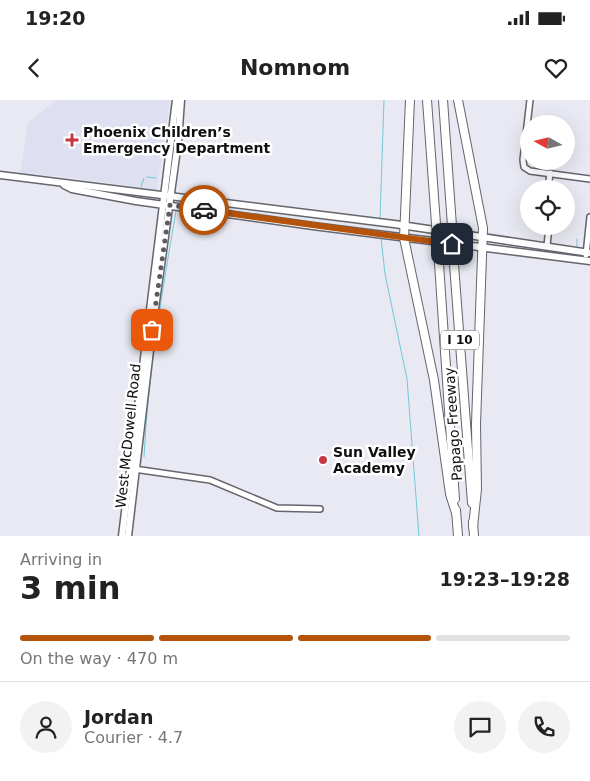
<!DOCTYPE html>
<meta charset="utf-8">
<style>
:root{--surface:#fff;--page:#f2f2f2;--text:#222;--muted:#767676;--line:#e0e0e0;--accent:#b45309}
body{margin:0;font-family:"DejaVu Sans",sans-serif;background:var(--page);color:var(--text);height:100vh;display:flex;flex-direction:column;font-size:19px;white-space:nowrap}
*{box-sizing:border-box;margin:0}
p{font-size:16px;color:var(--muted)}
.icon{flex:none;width:28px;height:28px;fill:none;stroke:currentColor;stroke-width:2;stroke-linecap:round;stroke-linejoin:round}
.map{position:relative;height:436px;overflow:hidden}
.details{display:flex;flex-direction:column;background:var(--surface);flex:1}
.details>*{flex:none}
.needle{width:32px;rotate:278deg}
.controls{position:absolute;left:520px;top:15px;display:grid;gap:10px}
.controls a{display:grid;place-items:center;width:55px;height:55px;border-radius:50%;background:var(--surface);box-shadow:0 5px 20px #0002;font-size:25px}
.pin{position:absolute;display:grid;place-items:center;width:42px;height:42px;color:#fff;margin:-21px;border-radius:10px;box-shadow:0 2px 8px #0006}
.courier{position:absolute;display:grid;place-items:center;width:50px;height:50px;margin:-25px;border:4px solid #b45309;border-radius:50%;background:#fff;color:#222;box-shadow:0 1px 6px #0007}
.summary em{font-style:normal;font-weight:700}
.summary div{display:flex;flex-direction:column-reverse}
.summary{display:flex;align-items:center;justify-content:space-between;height:85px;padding:0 20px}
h1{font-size:32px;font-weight:700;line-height:38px}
.bar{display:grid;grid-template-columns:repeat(4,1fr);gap:8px 5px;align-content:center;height:60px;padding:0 20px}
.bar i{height:6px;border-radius:4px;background:var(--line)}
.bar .on{background:var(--accent)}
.bar p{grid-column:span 4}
.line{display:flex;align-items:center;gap:12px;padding:0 20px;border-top:1px solid var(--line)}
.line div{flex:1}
.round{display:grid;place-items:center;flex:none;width:52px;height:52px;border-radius:26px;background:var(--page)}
.status{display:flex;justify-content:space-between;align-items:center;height:35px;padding:0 25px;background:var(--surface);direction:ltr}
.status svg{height:14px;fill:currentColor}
header{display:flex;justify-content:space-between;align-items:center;height:65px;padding:0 20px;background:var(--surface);font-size:22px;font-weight:700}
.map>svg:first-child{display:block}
.built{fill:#dedff0}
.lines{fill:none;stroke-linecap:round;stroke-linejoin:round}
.stream{stroke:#71c9d6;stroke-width:1}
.minor-casing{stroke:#65656d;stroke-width:8}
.major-casing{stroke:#65656d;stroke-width:9}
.highway-casing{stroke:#65656d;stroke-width:10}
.minor{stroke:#fff;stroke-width:5}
.major{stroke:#fff;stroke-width:6}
.highway{stroke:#fff;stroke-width:8}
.highway-bridge-casing{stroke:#65656d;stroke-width:10;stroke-linecap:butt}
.highway-bridge{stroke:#fff;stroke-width:8}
.done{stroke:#5b5b61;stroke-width:5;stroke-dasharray:0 9}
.route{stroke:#b45309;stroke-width:6}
.poi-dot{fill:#c73742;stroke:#fff;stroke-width:2}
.labels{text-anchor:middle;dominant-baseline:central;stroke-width:5;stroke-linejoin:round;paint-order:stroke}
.shield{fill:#fff;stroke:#575759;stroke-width:1}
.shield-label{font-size:12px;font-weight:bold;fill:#0f0f12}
.poi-label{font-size:14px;font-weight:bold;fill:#0f0f12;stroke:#fff;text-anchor:start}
.street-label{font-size:14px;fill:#0f0f12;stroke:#fff}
</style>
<div class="status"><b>19:20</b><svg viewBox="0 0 49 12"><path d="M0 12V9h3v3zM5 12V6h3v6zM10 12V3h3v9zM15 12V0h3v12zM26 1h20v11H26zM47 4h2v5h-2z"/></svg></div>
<header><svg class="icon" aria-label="back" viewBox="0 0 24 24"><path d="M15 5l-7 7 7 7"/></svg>Nomnom<svg class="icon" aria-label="heart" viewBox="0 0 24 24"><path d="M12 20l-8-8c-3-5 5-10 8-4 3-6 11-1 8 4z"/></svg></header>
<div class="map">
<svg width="590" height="436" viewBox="0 0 590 436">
<rect width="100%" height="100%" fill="#e9e9f3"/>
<!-- built -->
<polygon class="built" points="56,0 170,0 157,89 149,91 138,87 57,76 20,74 28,23"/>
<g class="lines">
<!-- stream -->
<g class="stream">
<polyline points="147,77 156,78"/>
<polyline points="141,87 144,78"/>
<polyline points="380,119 384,0"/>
<polyline points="381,138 385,174 407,279 419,436"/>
<polyline points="577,139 577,146"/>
<path d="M144,357C148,274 162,193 176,111"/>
</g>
<!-- minor casing -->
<g class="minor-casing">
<g id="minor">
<polyline points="530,0 523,60 524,67 530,71 590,79"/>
<polyline points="548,89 550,73"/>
<polyline points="547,146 549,126"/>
<polyline points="586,155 590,117"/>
<polyline points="134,369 210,380 277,408 320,409"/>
</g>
</g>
<!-- major casing -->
<g class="major-casing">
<g id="major">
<polyline points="0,75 394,124 590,153"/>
<polyline points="64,85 72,89 136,101 313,126 590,161"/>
<polyline points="122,436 176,0"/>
<polyline points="128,436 154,216 178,42 181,0"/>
</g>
</g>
<!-- highway casing -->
<g class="highway-casing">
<g id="highway">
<polyline points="410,0 404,138 434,280 450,394 456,413"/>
<polyline points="427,0 436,124"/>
<polyline points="443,0 452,126"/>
<polyline points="458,0 483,128 476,324 477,389 473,427"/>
<polyline points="438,149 455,399"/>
<polyline points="453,151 472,403"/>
<polyline points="456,410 458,436"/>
<polyline points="473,422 474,436"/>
</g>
</g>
<!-- minor -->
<use href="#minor" class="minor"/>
<!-- major -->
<use href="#major" class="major"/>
<!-- highway -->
<use href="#highway" class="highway"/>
<!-- highway-bridge casing -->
<g class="highway-bridge-casing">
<g id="highway-bridge">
<polyline points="436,124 438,149"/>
<polyline points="452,126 453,151"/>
</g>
</g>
<!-- highway-bridge -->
<use href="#highway-bridge" class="highway-bridge"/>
</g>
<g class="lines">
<!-- done -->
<polyline class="done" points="152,230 170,105 204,110"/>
<!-- route -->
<polyline class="route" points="204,110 452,144"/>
</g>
<!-- markers -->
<g class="poi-dot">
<path d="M69.5 32.5h5v5h5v5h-5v5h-5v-5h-5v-5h5z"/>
<circle cx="323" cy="360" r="5"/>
</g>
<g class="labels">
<!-- shield labels -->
<rect class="shield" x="441" y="230.5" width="38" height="19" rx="4"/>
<g class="shield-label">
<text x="460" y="240">I 10</text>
</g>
<!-- poi labels -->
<g class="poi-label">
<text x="83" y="32">Phoenix Children’s<tspan x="83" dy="16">Emergency Department</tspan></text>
<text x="333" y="352">Sun Valley<tspan x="333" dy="16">Academy</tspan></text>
</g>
<!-- street labels -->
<g class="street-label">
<text transform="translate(453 324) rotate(-94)">Papago Freeway</text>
<text transform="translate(128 336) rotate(-84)">West McDowell Road</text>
</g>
</g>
</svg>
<div class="controls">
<a><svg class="needle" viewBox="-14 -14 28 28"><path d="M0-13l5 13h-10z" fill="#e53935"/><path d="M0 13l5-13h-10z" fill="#767676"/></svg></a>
<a><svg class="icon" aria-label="locate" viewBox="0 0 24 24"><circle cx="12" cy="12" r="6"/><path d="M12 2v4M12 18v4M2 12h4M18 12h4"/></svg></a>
</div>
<div class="pin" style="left:152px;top:230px;background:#ea580c"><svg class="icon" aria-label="bag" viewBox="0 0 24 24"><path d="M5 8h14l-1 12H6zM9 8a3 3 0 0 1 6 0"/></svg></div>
<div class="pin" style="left:452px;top:144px;background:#1f2937"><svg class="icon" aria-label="home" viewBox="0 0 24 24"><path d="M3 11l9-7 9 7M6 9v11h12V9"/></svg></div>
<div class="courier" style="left:204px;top:110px"><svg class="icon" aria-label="car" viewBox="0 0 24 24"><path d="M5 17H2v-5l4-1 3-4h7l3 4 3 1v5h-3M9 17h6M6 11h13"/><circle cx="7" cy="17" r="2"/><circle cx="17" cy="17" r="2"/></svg></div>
</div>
<section class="details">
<div class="summary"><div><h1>3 min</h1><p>Arriving in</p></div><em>19:23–19:28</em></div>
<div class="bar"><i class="on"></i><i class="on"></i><i class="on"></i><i></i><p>On the way · 470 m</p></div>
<div class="line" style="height:90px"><a class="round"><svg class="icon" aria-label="person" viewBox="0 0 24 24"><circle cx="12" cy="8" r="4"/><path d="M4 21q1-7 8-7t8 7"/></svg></a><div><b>Jordan</b><p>Courier · 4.7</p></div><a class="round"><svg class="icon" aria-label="chat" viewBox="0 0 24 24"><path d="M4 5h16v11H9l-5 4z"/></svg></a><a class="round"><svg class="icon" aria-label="phone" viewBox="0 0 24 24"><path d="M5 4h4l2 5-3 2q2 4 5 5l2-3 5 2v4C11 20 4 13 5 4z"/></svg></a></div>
</section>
